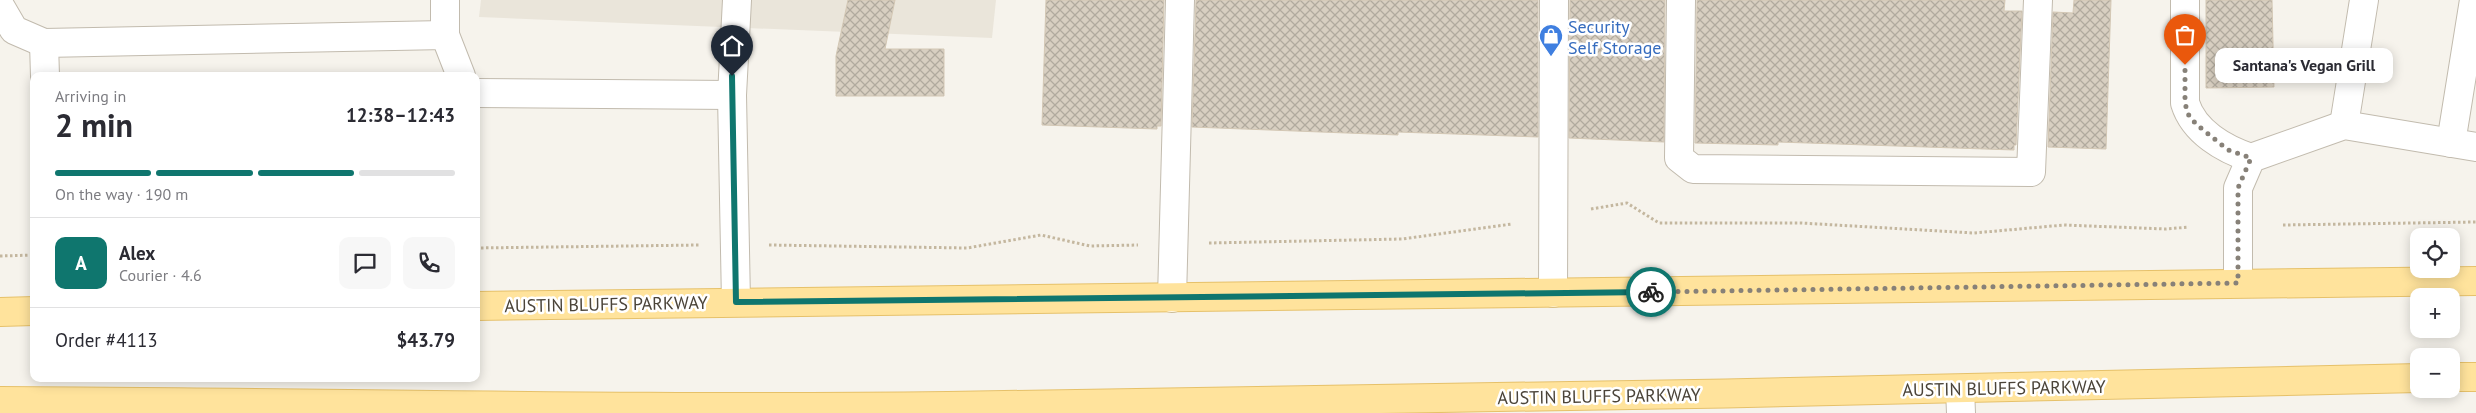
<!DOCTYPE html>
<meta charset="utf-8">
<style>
:root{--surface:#fff;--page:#f7f7f7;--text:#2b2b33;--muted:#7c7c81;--line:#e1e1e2;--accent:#0f766e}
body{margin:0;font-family:"PT Sans",sans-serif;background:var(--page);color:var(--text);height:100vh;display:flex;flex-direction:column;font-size:19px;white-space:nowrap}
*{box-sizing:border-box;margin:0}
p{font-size:16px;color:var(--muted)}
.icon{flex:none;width:28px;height:28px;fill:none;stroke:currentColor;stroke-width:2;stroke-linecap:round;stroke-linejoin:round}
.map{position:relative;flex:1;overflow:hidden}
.panel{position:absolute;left:30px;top:72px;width:450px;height:310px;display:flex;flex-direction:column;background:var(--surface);border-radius:10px;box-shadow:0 2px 12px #0003}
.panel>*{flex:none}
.fabs{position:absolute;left:2410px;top:228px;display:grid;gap:10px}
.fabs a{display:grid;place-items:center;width:50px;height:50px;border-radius:10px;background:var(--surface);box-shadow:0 2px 12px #0003;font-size:25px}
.pin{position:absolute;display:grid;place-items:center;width:42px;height:42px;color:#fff;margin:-51px -21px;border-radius:50% 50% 50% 0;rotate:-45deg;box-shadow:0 0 5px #0007}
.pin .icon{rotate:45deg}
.courier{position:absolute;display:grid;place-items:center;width:50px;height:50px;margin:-25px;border:4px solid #0f766e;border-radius:50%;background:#fff;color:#222;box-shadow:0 1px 6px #0007}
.bubble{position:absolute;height:35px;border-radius:10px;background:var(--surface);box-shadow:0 2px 12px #0003;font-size:16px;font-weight:700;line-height:35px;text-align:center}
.summary em{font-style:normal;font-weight:700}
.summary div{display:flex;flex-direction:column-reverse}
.summary{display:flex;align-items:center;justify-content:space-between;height:85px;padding:0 25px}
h1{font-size:32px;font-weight:700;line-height:38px}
.bar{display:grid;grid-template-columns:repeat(4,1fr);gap:8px 5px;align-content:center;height:60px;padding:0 25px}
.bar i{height:6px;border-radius:4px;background:var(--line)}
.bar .current{background:var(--accent)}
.bar p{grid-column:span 4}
.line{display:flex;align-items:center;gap:12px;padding:0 25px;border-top:1px solid var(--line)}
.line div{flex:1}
.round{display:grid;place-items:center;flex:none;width:52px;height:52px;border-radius:10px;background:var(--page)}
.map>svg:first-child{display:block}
.residential{fill:#eae5da}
.building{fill:url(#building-cross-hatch);stroke:#d3c7b4}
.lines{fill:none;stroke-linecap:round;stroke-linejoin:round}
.minor-casing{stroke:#c2bbae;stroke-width:30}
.major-casing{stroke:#e6c16a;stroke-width:30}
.path{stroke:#c4b79f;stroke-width:3;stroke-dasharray:2.5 2.5;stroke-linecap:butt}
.minor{stroke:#fff;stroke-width:28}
.major{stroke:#ffe39c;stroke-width:28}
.done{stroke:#878178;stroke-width:5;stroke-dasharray:0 9}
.route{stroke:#0f766e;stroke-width:6}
.labels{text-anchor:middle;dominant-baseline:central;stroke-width:5;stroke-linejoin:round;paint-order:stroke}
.shop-label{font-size:18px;fill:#366cbe;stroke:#fff;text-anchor:start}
.street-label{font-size:18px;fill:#4b4439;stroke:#fff}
</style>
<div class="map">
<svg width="2476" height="413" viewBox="0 0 2476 413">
<defs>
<pattern id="building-cross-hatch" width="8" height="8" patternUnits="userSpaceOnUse" patternTransform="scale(1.25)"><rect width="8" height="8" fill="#d8cfc1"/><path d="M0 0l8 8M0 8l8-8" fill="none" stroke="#b1aa9e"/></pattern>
</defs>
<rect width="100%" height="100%" fill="#f6f3ec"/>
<!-- residential -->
<polygon class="residential" points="481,0 996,0 992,38 479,17"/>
<!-- building -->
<g class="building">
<polygon points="848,0 895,0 885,49 944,49 944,96 836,96 836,56"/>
<polygon points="1046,0 1164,0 1161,126 1157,126 1157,129 1042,125"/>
<polygon points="1196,0 1538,0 1538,137 1398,132 1398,135 1192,127"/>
<polygon points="1570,0 1665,0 1664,142 1569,138"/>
<polygon points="1697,0 2005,0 2004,11 2022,11 2016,145 2014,145 2014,150 1778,142 1778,145 1695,143"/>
<polygon points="2074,0 2111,0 2106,149 2048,147 2053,12 2073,13"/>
<polygon points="2206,0 2272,0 2274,87 2206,88"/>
</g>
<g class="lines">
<!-- minor casing -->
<g class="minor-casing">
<g id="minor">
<polyline points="1681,0 1679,158 1693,169 2031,172 2038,0"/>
<path d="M2185,0V103C2194,132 2224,149 2251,158"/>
<polyline points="0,6 14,30 44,43"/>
<polyline points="445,35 445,0"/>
<polyline points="45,76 44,43 445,35 461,76"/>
<polyline points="476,93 732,95"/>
<polyline points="2344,125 2364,0"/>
<polyline points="2451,143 2474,0"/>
<polyline points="2238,283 2238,188 2251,158 2344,125 2476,147"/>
<polyline points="1553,293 1554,0"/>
<polyline points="1172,298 1180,0"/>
<polyline points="736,302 732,95 737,0"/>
<polyline points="1960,389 1961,413"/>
</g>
</g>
<!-- major casing -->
<g class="major-casing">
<g id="major">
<polyline points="476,306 2476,281"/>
<polyline points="0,312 34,311"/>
<polyline points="2451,377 2476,377"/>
<path d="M0,401C316,402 632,410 948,406C1438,401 1929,389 2419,378"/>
</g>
</g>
<!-- path -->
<g class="path">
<polyline points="1591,209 1627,203 1659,223 1801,223 1974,233 2064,225 2166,229 2189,227"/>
<polyline points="2283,225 2476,222"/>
<polyline points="1209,243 1402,239 1512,224"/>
<polyline points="769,245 967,248 1041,235 1090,246 1138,245"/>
<polyline points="476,248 700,245"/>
<polyline points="0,256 34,255"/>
</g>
<!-- minor -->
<use href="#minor" class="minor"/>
<!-- major -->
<use href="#major" class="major"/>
</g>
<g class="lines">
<!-- done -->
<polyline class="done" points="1651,292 2238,283 2238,188 2251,158 2228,150 2196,124 2188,114 2185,103 2185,65"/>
<!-- route -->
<polyline class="route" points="732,76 736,302 1651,292"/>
</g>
<!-- icons -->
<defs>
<g id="shop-pin" transform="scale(1.25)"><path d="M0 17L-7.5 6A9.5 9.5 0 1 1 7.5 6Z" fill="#3f7fe0" stroke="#fff"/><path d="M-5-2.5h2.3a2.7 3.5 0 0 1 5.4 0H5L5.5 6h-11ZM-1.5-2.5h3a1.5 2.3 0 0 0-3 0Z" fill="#fff"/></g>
</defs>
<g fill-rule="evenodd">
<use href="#shop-pin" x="1551" y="36"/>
</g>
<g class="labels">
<!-- shop labels -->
<g class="shop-label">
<text x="1568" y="26">Security<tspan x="1568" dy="21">Self Storage</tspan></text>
</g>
<!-- street labels -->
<g class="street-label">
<text transform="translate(606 304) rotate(-1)">AUSTIN BLUFFS PARKWAY</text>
<text transform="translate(2004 388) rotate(-1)">AUSTIN BLUFFS PARKWAY</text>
<text transform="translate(1599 396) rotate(-1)">AUSTIN BLUFFS PARKWAY</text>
</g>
</g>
</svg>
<div class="fabs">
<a><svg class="icon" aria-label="locate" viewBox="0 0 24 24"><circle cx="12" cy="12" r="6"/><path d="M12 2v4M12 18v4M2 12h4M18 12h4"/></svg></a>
<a>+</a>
<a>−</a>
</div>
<div class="pin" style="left:2185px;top:65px;background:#ea580c"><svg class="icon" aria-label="bag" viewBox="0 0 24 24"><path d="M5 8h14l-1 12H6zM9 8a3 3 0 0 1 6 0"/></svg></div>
<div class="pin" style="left:732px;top:76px;background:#1f2937"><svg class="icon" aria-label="home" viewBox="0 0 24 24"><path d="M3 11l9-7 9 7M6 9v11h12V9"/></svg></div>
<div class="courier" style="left:1651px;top:292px"><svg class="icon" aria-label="bike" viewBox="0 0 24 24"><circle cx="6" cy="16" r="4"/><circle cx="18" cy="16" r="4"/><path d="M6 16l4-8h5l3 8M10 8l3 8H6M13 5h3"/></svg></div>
<div class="bubble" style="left:2215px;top:48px;width:178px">Santana's Vegan Grill</div>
<section class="panel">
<div class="summary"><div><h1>2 min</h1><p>Arriving in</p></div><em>12:38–12:43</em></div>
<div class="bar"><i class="current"></i><i class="current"></i><i class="current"></i><i></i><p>On the way · 190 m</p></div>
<div class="line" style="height:90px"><b class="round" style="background:var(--accent);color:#fff">A</b><div><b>Alex</b><p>Courier · 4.6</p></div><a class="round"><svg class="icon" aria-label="chat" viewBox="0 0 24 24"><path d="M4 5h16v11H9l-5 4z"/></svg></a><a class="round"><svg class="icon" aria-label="phone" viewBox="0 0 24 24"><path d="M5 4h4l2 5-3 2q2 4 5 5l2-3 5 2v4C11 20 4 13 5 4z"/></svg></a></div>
<div class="line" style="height:65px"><div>Order #4113</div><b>$43.79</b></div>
</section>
</div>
